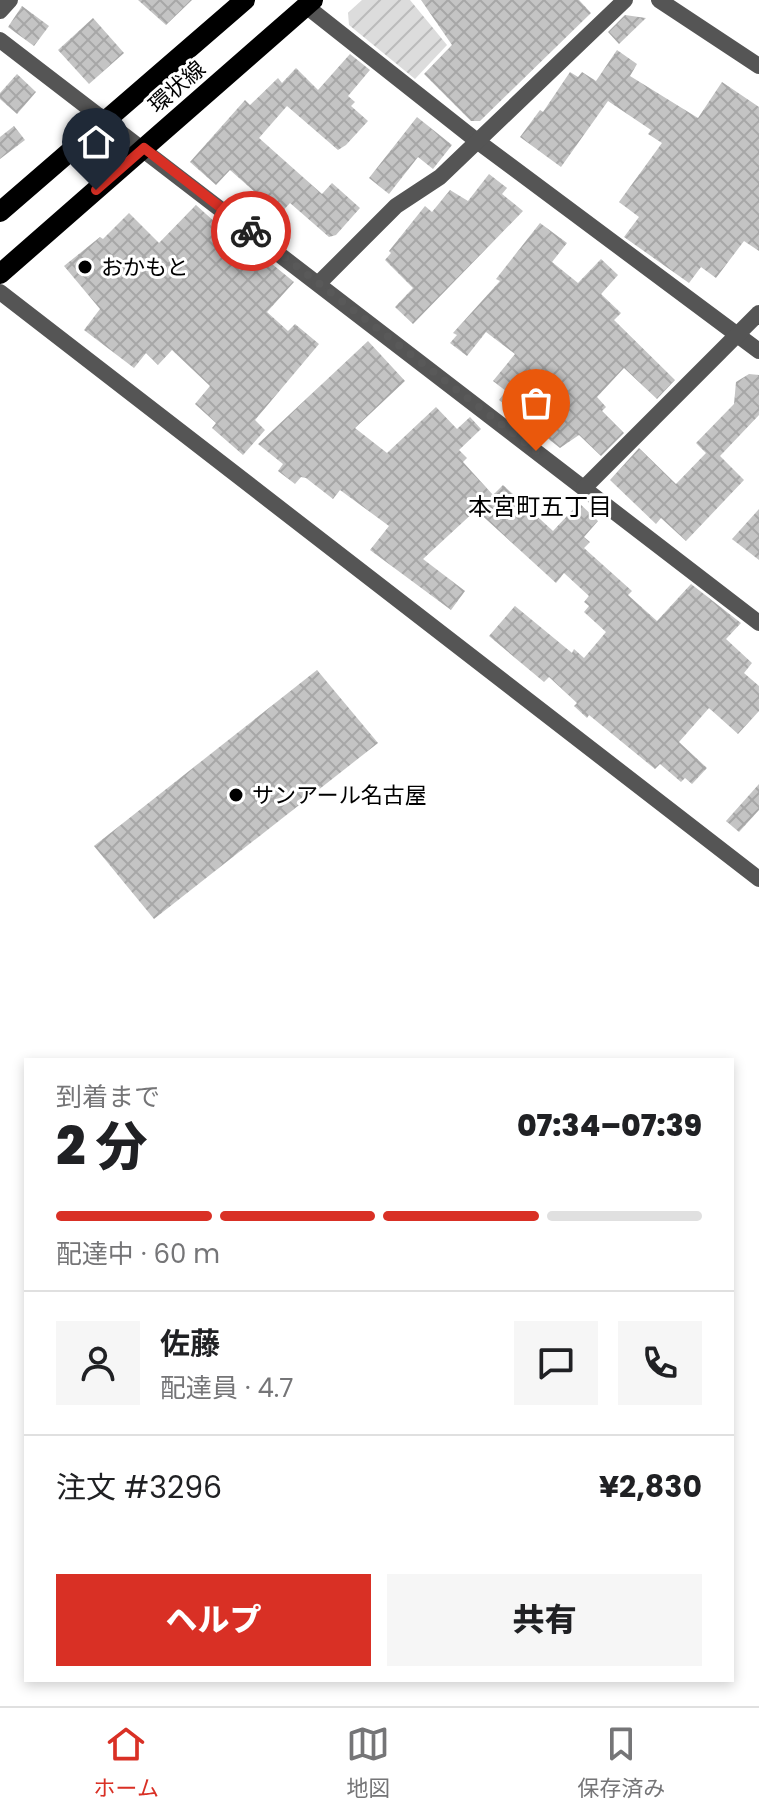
<!DOCTYPE html>
<html lang="ja">
<meta charset="utf-8">
<style>
:root{--surface:#fff;--page:#f6f6f6;--text:#202124;--muted:#757577;--line:#e0e0e0;--accent:#d93025}
body{margin:0;font-family:Poppins,"Noto Sans JP",sans-serif;background:var(--page);color:var(--text);height:100vh;display:flex;flex-direction:column;font-size:30px;white-space:nowrap}
*{box-sizing:border-box;margin:0}
p{font-size:26px;color:var(--muted)}
.icon{flex:none;width:44px;height:44px;fill:none;stroke:currentColor;stroke-width:2;stroke-linecap:round;stroke-linejoin:round}
.map{position:relative;flex:1;overflow:hidden}
.drawer{position:absolute;left:24px;top:1058px;width:710px;height:624px;display:flex;flex-direction:column;background:var(--surface);border-radius:0px;box-shadow:0 4px 12px #0003}
.drawer>*{flex:none}
.pin{position:absolute;display:grid;place-items:center;width:68px;height:68px;color:#fff;margin:-82px -34px;border-radius:50% 50% 50% 0;rotate:-45deg;box-shadow:0 0 8px #0007}
.pin .icon{rotate:45deg}
.courier{position:absolute;display:grid;place-items:center;width:80px;height:80px;margin:-40px;border:6px solid #d93025;border-radius:50%;background:#fff;color:#222;box-shadow:0 2px 10px #0007}
.overview em{font-style:normal;font-weight:800}
.overview div{display:flex;flex-direction:column-reverse}
.overview{display:flex;align-items:center;justify-content:space-between;height:136px;padding:0 32px}
h1{font-size:52px;font-weight:800;line-height:60px}
.bar{display:grid;grid-template-columns:repeat(4,1fr);gap:12px 8px;align-content:center;height:96px;padding:0 32px}
.bar i{height:10px;border-radius:6px;background:var(--line)}
.bar .active{background:var(--accent)}
.bar p{grid-column:span 4}
.line{display:flex;align-items:center;gap:20px;padding:0 32px;border-top:2px solid var(--line)}
.line div{flex:1}
.round{display:grid;place-items:center;flex:none;width:84px;height:84px;border-radius:0px;background:var(--page)}
.cta{display:flex;gap:16px;margin-top:auto;padding:16px 32px}
.cta a{flex:1;height:92px;border-radius:0px;background:var(--accent);color:#fff;font-size:32px;font-weight:800;line-height:92px;text-align:center}
.cta a+a{background:var(--page);color:var(--text)}
.tabs{display:flex;justify-content:space-around;align-items:center;height:112px;border-top:2px solid var(--line);background:var(--surface);font-size:22px;color:var(--muted)}
.tabs a{display:grid;justify-items:center;gap:4px}
.tabs .active{color:var(--accent)}
.map>svg:first-child{display:block}
.garden{fill:url(#garden-furrows)}
.building{fill:url(#building-cross-hatch)}
.lines{fill:none;stroke-linecap:round;stroke-linejoin:round}
.minor{stroke:#555;stroke-width:16}
.tertiary{stroke:#555;stroke-width:16}
.primary{stroke:#000;stroke-width:20}
.done{stroke:#595959;stroke-width:8;stroke-dasharray:0 14.4}
.route{stroke:#d93025;stroke-width:10}
.poi-dot{fill:#000;stroke:#fff;stroke-width:3}
.labels{text-anchor:middle;dominant-baseline:central;stroke-width:6;stroke-linejoin:round;paint-order:stroke}
.street-label{font-size:22px;fill:#000;stroke:#fff}
.poi-label{font-size:22px;fill:#000;stroke:#fff;text-anchor:start}
.neighbourhood-label{font-size:24px;fill:#000;stroke:#fff}
</style>
<div class="map">
<svg width="759" height="1706" viewBox="0 0 759 1706">
<defs>
<pattern id="garden-furrows" width="10" height="10" patternUnits="userSpaceOnUse" patternTransform="scale(2)"><rect width="10" height="10" fill="#dcdcdc"/><path d="M-1 1l2-2M0 10L10 0M9 11l2-2" fill="none" stroke="#bbb"/></pattern>
<pattern id="building-cross-hatch" width="8" height="8" patternUnits="userSpaceOnUse" patternTransform="scale(2)"><rect width="8" height="8" fill="#c4c4c4"/><path d="M0 0l8 8M0 8l8-8" fill="none" stroke="#a7a7a7"/></pattern>
</defs>
<rect width="100%" height="100%" fill="#fff"/>
<!-- garden -->
<polygon class="garden" points="362,0 410,0 447,45 415,79 349,25 348,13"/>
<!-- building -->
<g class="building">
<polygon points="138,0 192,0 166,25"/>
<polygon points="421,0 579,0 591,13 480,121 471,121 424,74 452,45"/>
<polygon points="22,6 49,26 34,46 8,27"/>
<polygon points="625,15 646,18 619,44 608,32"/>
<polygon points="93,18 124,53 89,84 58,50"/>
<polygon points="617,50 637,64 630,76 698,118 722,82 759,107 759,251 744,241 716,278 701,267 689,283 624,237 639,217 619,202 662,143 648,134 651,130 608,101 561,167 520,137 540,110 543,112 570,72 578,77 582,72 596,81"/>
<polygon points="350,54 370,70 348,96 355,102 351,106 368,121 346,145 338,150 287,106 259,138 322,194 332,183 360,208 336,235 329,237 290,203 280,214 230,170 216,185 190,162 245,100 250,105 278,78 282,83 296,68 318,90"/>
<polygon points="17,74 36,92 17,114 0,99 0,93"/>
<polygon points="417,117 452,145 433,169 418,157 389,194 369,178"/>
<polygon points="14,126 25,140 0,159 0,137"/>
<polygon points="489,174 507,188 502,194 523,211 413,324 395,307 413,288 385,260 391,253 389,251 425,206 432,212 450,190 468,201"/>
<polygon points="196,205 246,250 250,246 294,282 267,312 288,331 295,324 319,344 255,420 265,430 243,455 212,428 216,423 195,404 210,386 172,350 158,365 146,353 134,368 84,330 100,309 64,266 100,237 103,239 129,213 159,243"/>
<polygon points="540,223 567,243 552,262 578,283 601,259 618,275 601,294 621,313 614,320 675,380 657,399 624,368 597,397 606,407 602,411 624,433 601,456 579,435 560,448 499,400 506,391 493,381 515,354 486,332 467,356 450,343 457,335 453,333 500,281 496,279"/>
<polygon points="368,341 405,381 355,428 387,453 436,407 457,429 470,417 481,429 459,450 467,458 463,462 493,495 503,485 553,531 579,503 598,521 584,537 590,542 584,548 632,591 628,595 657,621 691,584 741,623 726,639 752,663 744,673 759,686 759,711 738,734 709,708 679,742 707,768 692,784 685,778 681,782 660,764 655,769 589,715 587,718 574,706 577,703 549,677 544,682 489,636 515,606 572,653 574,649 584,658 606,632 584,612 589,606 584,602 589,596 564,573 556,583 476,510 423,559 465,591 451,610 370,550 389,526 340,490 333,499 306,478 301,477 295,484 278,471 283,464 258,444"/>
<polygon points="749,374 759,375 759,415 720,456 744,480 686,541 661,518 656,524 610,480 639,448 676,484 706,453 696,443 734,404 736,382"/>
<polygon points="759,509 759,560 732,539"/>
<polygon points="317,670 378,743 154,919 94,846"/>
<polygon points="759,784 759,810 739,832 726,821"/>
</g>
<g class="lines">
<!-- minor -->
<g class="minor">
<polyline points="306,6 477,141 759,351"/>
<polyline points="0,11 10,0"/>
<polyline points="0,40 759,623"/>
<polyline points="319,283 396,206 440,177 625,0"/>
<polyline points="584,488 759,313"/>
</g>
<!-- tertiary -->
<g class="tertiary">
<polyline points="659,0 759,66"/>
<polyline points="0,292 759,879"/>
</g>
<!-- primary -->
<g class="primary">
<polyline points="0,212 245,0"/>
<polyline points="0,274 313,0"/>
</g>
</g>
<g class="lines">
<!-- done -->
<polyline class="done" points="251,231 536,451"/>
<!-- route -->
<polyline class="route" points="96,190 144,148 251,231"/>
</g>
<!-- markers -->
<g class="poi-dot">
<circle cx="85" cy="267" r="8"/>
<circle cx="236" cy="795" r="8"/>
</g>
<g class="labels">
<!-- street labels -->
<g class="street-label">
<text transform="translate(177 87) rotate(-41)">環状線</text>
</g>
<!-- poi labels -->
<g class="poi-label">
<text x="101" y="267">おかもと</text>
<text x="252" y="795">サンアール名古屋</text>
</g>
<!-- neighbourhood labels -->
<g class="neighbourhood-label">
<text x="540" y="506">本宮町五丁目</text>
</g>
</g>
</svg>
<div class="pin" style="left:536px;top:451px;background:#ea580c"><svg class="icon" aria-label="bag" viewBox="0 0 24 24"><path d="M5 8h14l-1 12H6zM9 8a3 3 0 0 1 6 0"/></svg></div>
<div class="pin" style="left:96px;top:190px;background:#1f2937"><svg class="icon" aria-label="home" viewBox="0 0 24 24"><path d="M3 11l9-7 9 7M6 9v11h12V9"/></svg></div>
<div class="courier" style="left:251px;top:231px"><svg class="icon" aria-label="bike" viewBox="0 0 24 24"><circle cx="6" cy="16" r="4"/><circle cx="18" cy="16" r="4"/><path d="M6 16l4-8h5l3 8M10 8l3 8H6M13 5h3"/></svg></div>
<section class="drawer">
<div class="overview"><div><h1>2 分</h1><p>到着まで</p></div><em>07:34–07:39</em></div>
<div class="bar"><i class="active"></i><i class="active"></i><i class="active"></i><i></i><p>配達中 · 60 m</p></div>
<div class="line" style="height:144px"><a class="round"><svg class="icon" aria-label="person" viewBox="0 0 24 24"><circle cx="12" cy="8" r="4"/><path d="M4 21q1-7 8-7t8 7"/></svg></a><div><b>佐藤</b><p>配達員 · 4.7</p></div><a class="round"><svg class="icon" aria-label="chat" viewBox="0 0 24 24"><path d="M4 5h16v11H9l-5 4z"/></svg></a><a class="round"><svg class="icon" aria-label="phone" viewBox="0 0 24 24"><path d="M5 4h4l2 5-3 2q2 4 5 5l2-3 5 2v4C11 20 4 13 5 4z"/></svg></a></div>
<div class="line" style="height:104px"><div>注文 #3296</div><b>¥2,830</b></div>
<div class="cta"><a>ヘルプ</a><a>共有</a></div>
</section>
</div>
<nav class="tabs">
<a class="active"><svg class="icon" aria-label="home" viewBox="0 0 24 24"><path d="M3 11l9-7 9 7M6 9v11h12V9"/></svg>ホーム</a>
<a><svg class="icon" aria-label="map" viewBox="0 0 24 24"><path d="M3 6l6-2 6 2 6-2v14l-6 2-6-2-6 2zM9 4v14M15 6v14"/></svg>地図</a>
<a><svg class="icon" aria-label="saved" viewBox="0 0 24 24"><path d="M7 4h10v16l-5-4-5 4z"/></svg>保存済み</a>
</nav>
